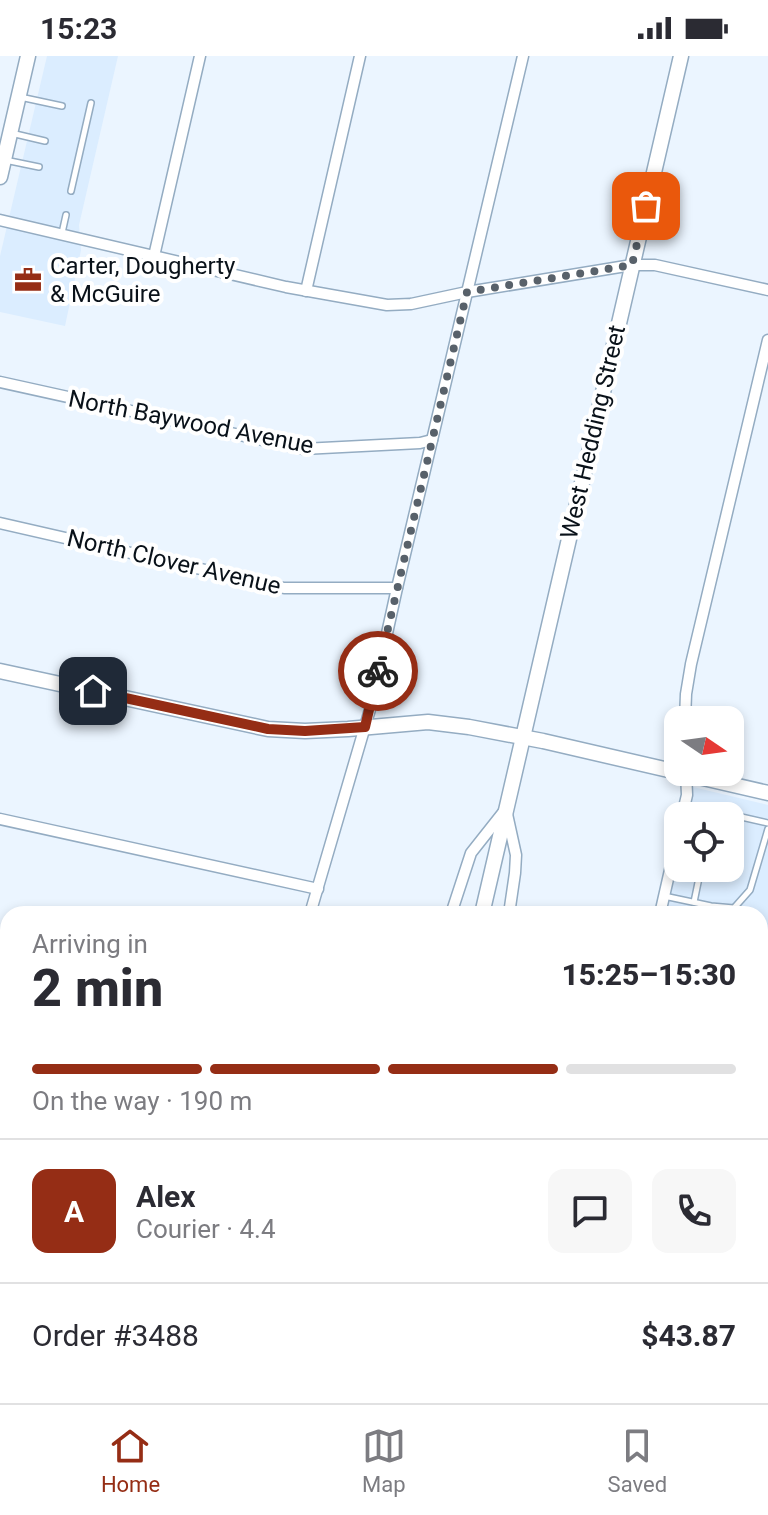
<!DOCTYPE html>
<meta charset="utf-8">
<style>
:root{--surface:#fff;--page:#f7f7f7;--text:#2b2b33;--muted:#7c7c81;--line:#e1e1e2;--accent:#952d15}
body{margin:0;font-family:Roboto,sans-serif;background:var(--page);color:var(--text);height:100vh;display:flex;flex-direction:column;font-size:30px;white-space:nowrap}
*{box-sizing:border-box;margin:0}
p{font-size:26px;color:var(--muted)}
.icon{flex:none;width:44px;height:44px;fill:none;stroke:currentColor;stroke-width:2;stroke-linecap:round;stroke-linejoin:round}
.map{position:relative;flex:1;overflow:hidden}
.details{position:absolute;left:0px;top:850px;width:768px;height:498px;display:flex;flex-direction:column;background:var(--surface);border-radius:24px 24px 0 0;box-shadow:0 4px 12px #0003}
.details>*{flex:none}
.needle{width:52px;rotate:103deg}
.controls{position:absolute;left:664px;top:650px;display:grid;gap:16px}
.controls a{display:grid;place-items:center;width:80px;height:80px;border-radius:16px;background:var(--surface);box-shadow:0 4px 12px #0003;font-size:40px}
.pin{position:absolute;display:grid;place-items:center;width:68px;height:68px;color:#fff;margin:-34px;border-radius:16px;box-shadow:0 4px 12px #0006}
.courier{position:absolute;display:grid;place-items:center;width:80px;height:80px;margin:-40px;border:6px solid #952d15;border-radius:50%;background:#fff;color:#222;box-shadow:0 2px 10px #0007}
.head em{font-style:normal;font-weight:800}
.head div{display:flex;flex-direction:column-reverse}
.head{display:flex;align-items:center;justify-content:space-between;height:136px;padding:0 32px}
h1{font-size:52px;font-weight:800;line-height:60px}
.bar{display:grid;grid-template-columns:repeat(4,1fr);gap:12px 8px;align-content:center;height:96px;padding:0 32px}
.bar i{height:10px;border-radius:6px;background:var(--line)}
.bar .current{background:var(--accent)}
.bar p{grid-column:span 4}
.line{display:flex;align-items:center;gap:20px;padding:0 32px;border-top:2px solid var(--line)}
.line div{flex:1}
.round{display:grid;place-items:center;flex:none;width:84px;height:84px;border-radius:16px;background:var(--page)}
.status{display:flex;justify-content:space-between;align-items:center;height:56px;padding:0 40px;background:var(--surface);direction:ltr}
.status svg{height:22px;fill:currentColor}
.tabs{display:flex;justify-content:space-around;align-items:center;height:112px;border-top:2px solid var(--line);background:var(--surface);font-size:22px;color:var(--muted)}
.tabs a{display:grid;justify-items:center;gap:4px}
.tabs .current{color:var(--accent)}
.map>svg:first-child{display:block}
.built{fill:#dbedff}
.green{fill:#fdd6cd}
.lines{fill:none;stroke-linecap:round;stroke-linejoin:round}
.lane-casing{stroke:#94acc2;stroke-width:8}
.street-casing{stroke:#94acc2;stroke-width:13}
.secondary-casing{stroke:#94acc2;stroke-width:17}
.highway-casing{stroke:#94acc2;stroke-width:23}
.lane{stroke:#fff;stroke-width:5}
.street{stroke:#fff;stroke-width:10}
.secondary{stroke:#fff;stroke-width:14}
.highway{stroke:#fff;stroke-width:20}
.done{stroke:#58616a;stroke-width:8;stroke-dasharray:0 14.4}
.route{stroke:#952d15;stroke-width:10}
.labels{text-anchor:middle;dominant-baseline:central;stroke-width:8;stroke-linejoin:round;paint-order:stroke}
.poi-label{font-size:24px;fill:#091119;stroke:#fff;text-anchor:start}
.street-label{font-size:24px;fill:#091119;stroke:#fff}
</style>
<div class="status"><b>15:23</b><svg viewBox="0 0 49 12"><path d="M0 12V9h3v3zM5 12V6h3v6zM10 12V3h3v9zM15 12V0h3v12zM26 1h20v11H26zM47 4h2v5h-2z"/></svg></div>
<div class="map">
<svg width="768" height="1347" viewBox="0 0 768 1347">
<rect width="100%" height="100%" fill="#ebf5ff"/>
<!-- built -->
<g class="built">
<polygon points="47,0 118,0 79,169 81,194 65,270 0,256 0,200"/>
<polygon points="693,731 768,749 768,1072 760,1065 760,858 667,858 678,805 678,812 730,812 730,760 687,760"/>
<polygon points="0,1087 8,1089 8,1340 149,1340 148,1347 0,1347"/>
</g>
<!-- green -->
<polygon class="green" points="760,889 768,891 768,1021 760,1031"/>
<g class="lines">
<!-- lane casing -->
<g class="lane-casing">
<g id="lane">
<polyline points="20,41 62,50"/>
<polyline points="11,77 45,85"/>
<polyline points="5,104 39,111"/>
<polyline points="71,135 91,47"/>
<polyline points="62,177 66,159"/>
<polyline points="713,760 715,755 768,767"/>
<polyline points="664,840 711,850 734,852 750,834 768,773"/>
<polyline points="694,846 701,812"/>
<polyline points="0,1194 8,1196"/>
<polyline points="23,1340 23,1347"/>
</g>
</g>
<!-- street casing -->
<g class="street-casing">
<g id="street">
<polyline points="0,164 286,231 387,249 411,248 467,236 632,209 655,209 768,234"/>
<polyline points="154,200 200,0"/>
<polyline points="306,235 360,0"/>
<polyline points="0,326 303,393 420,387 432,384"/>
<polyline points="0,467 284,532 397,532"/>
<polyline points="685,664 686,638 691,608 768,284"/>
<polyline points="507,758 516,799 515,817 509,858"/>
<polyline points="682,760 687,739 686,716"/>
<polyline points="0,763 318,833"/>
<polyline points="310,858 371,650 397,532 523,0"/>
<polyline points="451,858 471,797 505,754"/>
<polyline points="660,858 678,779"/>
<polyline points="0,903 8,904"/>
<polyline points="0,1076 8,1078"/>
<polyline points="760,1078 768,1085"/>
<polyline points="760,1280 768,1288"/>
<polyline points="475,1340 483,1347"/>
<polyline points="174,1347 176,1340"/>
<polyline points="334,1347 336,1340"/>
<polyline points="407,1347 409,1340"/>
</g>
</g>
<!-- secondary casing -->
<g class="secondary-casing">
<g id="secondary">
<polyline points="0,121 28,0"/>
<polyline points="0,615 268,673 305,675 348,673 428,666 469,671 543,685 768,737"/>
<polyline points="482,858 681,0"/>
<polyline points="371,1347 372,1340"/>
</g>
</g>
<!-- highway casing -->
<g class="highway-casing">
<g id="highway">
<polyline points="0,1005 8,1007"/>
<polyline points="0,1030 8,1031"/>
<polyline points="641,1340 648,1347"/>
<polyline points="671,1340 678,1347"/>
</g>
</g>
<!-- lane -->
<use href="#lane" class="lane"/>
<!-- street -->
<use href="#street" class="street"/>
<!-- secondary -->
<use href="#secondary" class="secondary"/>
<!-- highway -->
<use href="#highway" class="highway"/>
</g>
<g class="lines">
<!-- done -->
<polyline class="done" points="378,615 467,236 632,209 646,150"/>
<!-- route -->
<polyline class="route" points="93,635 268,673 305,675 365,671 378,615"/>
</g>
<!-- icons -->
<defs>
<g id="office-bare" transform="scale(2.16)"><path d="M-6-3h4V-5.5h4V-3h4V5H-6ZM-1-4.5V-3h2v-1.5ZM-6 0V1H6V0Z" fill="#952d15" stroke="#fff" stroke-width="2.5" paint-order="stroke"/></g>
</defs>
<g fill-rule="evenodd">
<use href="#office-bare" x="28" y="224"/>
</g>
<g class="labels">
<!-- poi labels -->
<g class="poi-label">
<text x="50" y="210">Carter, Dougherty<tspan x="50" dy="28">&amp; McGuire</tspan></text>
</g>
<!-- street labels -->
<g class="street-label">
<text transform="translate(191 366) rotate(11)">North Baywood Avenue</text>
<text transform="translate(593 376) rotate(-77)">West Hedding Street</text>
<text transform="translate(174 506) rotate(13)">North Clover Avenue</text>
</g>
</g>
</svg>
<div class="controls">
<a><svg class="needle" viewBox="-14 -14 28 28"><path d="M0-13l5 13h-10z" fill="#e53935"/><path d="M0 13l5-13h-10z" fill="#7c7c81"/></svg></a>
<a><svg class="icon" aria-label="locate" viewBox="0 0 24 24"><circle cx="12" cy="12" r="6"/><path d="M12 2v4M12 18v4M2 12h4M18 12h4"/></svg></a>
</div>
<div class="pin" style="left:646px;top:150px;background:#ea580c"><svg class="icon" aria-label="bag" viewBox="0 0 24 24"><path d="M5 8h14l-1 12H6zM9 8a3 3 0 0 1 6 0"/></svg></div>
<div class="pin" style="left:93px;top:635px;background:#1f2937"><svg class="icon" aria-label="home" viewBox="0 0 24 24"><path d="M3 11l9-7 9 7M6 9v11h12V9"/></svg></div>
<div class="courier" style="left:378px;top:615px"><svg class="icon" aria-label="bike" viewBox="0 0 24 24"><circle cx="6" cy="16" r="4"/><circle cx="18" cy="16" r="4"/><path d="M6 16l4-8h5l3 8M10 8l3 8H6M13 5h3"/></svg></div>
<section class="details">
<div class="head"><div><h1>2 min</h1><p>Arriving in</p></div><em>15:25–15:30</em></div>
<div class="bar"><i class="current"></i><i class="current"></i><i class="current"></i><i></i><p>On the way · 190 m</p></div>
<div class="line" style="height:144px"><b class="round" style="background:var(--accent);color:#fff">A</b><div><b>Alex</b><p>Courier · 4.4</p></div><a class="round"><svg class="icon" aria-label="chat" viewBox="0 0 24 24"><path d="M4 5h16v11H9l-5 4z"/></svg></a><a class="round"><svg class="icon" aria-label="phone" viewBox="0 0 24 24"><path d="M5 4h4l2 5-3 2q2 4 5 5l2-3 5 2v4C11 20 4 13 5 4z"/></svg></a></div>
<div class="line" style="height:104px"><div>Order #3488</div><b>$43.87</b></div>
</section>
</div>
<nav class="tabs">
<a class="current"><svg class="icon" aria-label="home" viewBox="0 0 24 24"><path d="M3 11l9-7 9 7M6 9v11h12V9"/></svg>Home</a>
<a><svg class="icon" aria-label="map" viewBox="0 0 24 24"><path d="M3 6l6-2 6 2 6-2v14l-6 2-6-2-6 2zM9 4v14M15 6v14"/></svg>Map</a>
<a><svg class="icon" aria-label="saved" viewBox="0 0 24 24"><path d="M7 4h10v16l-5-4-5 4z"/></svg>Saved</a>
</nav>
